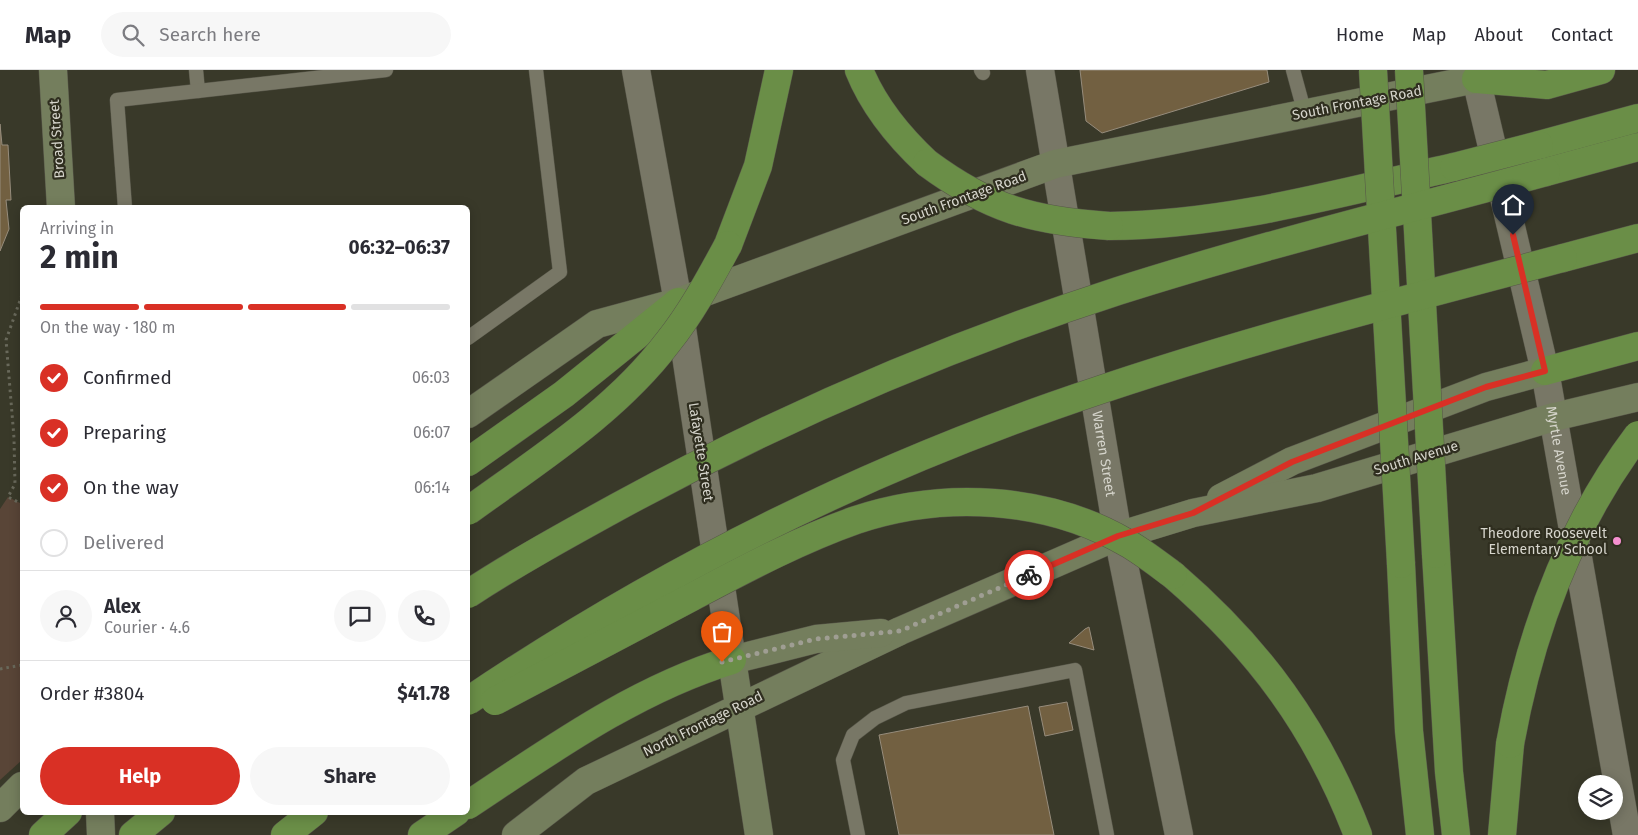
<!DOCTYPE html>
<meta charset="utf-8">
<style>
:root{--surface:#fff;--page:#f7f7f7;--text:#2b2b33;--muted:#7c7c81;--line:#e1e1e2;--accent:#d93025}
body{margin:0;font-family:"Fira Sans",sans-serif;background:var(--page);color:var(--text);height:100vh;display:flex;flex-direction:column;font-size:19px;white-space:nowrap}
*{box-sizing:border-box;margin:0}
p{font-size:16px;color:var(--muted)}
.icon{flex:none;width:28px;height:28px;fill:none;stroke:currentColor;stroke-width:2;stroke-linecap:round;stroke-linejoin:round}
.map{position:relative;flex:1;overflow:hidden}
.panel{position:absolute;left:20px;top:135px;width:450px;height:610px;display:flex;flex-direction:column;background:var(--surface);border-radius:8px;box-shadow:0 2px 12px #0003}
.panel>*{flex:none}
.controls{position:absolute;left:1578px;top:705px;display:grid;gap:10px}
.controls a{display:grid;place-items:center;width:45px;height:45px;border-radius:50%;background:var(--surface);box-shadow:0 2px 12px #0003;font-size:25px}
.pin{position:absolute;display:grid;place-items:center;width:42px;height:42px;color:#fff;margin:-51px -21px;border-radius:50% 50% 50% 0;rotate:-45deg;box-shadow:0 0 5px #0007}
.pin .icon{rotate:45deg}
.courier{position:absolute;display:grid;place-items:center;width:50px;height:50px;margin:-25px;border:4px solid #d93025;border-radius:50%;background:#fff;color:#222;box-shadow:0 1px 6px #0007}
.headline em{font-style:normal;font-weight:700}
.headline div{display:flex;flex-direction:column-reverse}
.headline{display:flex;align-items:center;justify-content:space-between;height:85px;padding:0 20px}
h1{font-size:32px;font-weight:700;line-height:38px}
.bar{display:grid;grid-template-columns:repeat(4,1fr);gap:8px 5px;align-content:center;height:60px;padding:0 20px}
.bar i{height:6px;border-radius:4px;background:var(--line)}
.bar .on{background:var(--accent)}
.bar p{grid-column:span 4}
.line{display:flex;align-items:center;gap:12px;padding:0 20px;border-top:1px solid var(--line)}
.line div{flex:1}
.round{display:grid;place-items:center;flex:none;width:52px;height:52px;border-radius:26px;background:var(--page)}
ol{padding:0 20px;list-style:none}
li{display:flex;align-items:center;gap:15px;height:55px}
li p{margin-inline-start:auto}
li .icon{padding:5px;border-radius:50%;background:var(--accent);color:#fff;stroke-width:4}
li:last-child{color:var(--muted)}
li i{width:28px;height:28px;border:2px solid var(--line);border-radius:50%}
.cta{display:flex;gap:10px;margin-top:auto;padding:10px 20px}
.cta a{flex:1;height:58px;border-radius:30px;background:var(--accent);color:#fff;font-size:20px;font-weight:700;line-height:58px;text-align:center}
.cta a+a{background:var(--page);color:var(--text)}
header{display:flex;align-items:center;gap:30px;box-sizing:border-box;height:70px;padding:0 25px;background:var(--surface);border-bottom:1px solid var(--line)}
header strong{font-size:24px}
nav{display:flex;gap:28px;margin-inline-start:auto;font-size:18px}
.search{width:350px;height:45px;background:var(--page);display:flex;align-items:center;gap:12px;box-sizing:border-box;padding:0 18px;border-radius:28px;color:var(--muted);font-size:19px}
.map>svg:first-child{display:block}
.green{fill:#594537}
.building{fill:#726041;stroke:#968c7c}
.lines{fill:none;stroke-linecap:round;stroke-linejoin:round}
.service-casing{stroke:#575649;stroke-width:15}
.minor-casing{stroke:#575649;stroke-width:29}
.tertiary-casing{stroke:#575649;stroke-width:29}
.secondary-casing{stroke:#575649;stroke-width:29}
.motorway-casing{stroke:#575649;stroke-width:29}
.path{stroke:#69695b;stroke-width:3;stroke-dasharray:2.5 4;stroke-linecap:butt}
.service{stroke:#787766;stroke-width:14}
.minor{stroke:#787766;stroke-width:28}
.tertiary{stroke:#787766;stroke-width:28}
.secondary{stroke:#747e5d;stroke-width:28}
.motorway{stroke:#6a8e47;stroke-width:28}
.motorway-bridge-casing{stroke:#575649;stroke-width:29;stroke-linecap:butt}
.motorway-bridge{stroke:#6a8e47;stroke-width:28}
.done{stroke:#9f9e93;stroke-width:5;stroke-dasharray:0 9}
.route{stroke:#d93025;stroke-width:6}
.poi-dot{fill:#f690d0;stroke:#2f2e1f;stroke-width:2}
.labels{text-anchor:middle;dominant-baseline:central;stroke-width:4.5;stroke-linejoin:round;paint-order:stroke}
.street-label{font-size:14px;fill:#d6d5cc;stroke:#2f2e1f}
.poi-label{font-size:14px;fill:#d6d5cc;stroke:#2f2e1f;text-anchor:end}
</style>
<header>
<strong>Map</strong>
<div class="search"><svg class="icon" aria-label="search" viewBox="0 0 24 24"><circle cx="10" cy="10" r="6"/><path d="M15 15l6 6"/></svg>Search here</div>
<nav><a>Home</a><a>Map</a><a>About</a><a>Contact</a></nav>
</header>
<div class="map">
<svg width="1638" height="765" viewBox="0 0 1638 765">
<rect width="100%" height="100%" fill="#393929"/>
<!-- green -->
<polygon class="green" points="8,427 22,434 22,690 0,710 0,439"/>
<!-- building -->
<g class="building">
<polygon points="1080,0 1267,0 1269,12 1102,63 1086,51"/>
<polygon points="0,54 2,75 8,75 11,130 6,130 9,159 0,181"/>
<polygon points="1089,557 1094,580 1069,573 1085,559"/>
<polygon points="1067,632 1073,660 1045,666 1039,637"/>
<polygon points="1028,636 1054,765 899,765 879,665"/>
</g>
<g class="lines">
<!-- service casing -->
<g class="service-casing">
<g id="service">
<polyline points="196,0 198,21"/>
<polyline points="981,0 983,3"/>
<polyline points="1293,0 1305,44"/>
<polyline points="125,138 117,30 386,0"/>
<polyline points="468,268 560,202 536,0"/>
<polyline points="858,765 843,690 853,665 875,648 906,633 1075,600 1107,765"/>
</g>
</g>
<!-- minor casing -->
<g class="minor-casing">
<g id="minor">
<path id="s1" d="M1040,0L1118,466L1179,765"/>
<path id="s2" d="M1474,0L1545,301L1627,765"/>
</g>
</g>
<!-- tertiary casing -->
<g class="tertiary-casing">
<polyline id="tertiary" points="636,0 678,232 732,590"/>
</g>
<!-- secondary casing -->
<g class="secondary-casing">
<g id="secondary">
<polyline points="53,0 61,138"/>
<polyline points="468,344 597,254 678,232 1055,94 1476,9 1494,0"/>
<polyline points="1221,428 1292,391 1486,317 1545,301"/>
<polyline points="0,738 22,716"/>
<polyline points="100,742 101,765"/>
<polyline points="516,765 586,711 900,561 1118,466 1193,443 1317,418 1554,347 1638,327"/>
<polyline points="759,765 732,590 816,569 881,563"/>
</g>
</g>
<!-- motorway casing -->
<g class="motorway-casing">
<g id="motorway">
<path d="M859,0C874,37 898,66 927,93"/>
<polyline points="1476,9 1547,15 1601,0"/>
<polyline points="1539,75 1638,48"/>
<polyline points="1546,102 1638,77"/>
<path d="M1109,156C1227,155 1340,123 1454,97"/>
<polyline points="728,175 758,96 779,0"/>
<polyline points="1563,188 1638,168"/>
<polyline points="1545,301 1638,276"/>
<polyline points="468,392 564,324 678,232"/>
<polyline points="1436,484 1449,702 1456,765"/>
<polyline points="1401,494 1409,661 1420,765"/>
<path d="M1173,505C1259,579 1317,658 1358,765"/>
<path d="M468,735C551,680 636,619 732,590"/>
<polyline points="43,765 68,742"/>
<polyline points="133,765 161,742"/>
<polyline points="285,765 314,742"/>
<polyline points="422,765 456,742"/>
<polyline points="1502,765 1510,674"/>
</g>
</g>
<!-- path -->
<g class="path">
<polyline points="22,225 6,270 14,368 15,414 8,427 22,434"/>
<polyline points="0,599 22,595"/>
</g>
<!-- service -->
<use href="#service" class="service"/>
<!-- minor -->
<use href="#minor" class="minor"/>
<!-- tertiary -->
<use href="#tertiary" class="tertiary"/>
<!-- secondary -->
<use href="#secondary" class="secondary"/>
<!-- motorway -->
<use href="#motorway" class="motorway"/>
<!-- motorway-bridge casing -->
<g class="motorway-bridge-casing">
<g id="motorway-bridge">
<polyline points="1373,0 1401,494"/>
<polyline points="1409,0 1436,484"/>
<path d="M927,93C989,139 1033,151 1109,156"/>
<polyline points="1454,97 1539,75"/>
<path d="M468,441C538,390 615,342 668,272C692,242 710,208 728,175"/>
<path d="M468,524C517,492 568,464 619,436C779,349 945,277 1118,221C1259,176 1403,141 1546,102"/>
<path d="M468,631C649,509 846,409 1053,336C1220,277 1392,233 1563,188"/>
<path d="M495,631C561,596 626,562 692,527C745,499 799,470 856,450C943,421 1047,426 1127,473C1143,482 1158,494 1173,505"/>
<path d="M1510,674C1530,563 1570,455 1638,365"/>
</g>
</g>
<!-- motorway-bridge -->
<use href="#motorway-bridge" class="motorway-bridge"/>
</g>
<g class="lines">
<!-- done -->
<polyline class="done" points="722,592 816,569 900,561 1029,505"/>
<!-- route -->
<polyline class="route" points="1029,505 1118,466 1193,443 1292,392 1486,317 1545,301 1513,165"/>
</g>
<!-- markers -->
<circle class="poi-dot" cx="1617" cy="471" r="5"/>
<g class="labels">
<!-- street labels -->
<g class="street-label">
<text transform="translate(1357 33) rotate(-11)">South Frontage Road</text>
<text transform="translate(57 69) rotate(-94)">Broad Street</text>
<text transform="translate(964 128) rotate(-20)">South Frontage Road</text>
<text stroke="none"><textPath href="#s2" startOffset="390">Myrtle Avenue</textPath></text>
<text transform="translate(701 382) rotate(81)">Lafayette Street</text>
<text stroke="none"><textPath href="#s1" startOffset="389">Warren Street</textPath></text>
<text transform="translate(1416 388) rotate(-17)">South Avenue</text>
<text transform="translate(703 654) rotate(-26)">North Frontage Road</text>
</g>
<!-- poi labels -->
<g class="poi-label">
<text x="1607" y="463">Theodore Roosevelt<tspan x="1607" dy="16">Elementary School</tspan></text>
</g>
</g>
</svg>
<div class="controls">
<a><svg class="icon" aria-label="layers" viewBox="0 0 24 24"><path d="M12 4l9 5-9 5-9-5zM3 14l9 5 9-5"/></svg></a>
</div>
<div class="pin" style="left:722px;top:592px;background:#ea580c"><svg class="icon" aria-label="bag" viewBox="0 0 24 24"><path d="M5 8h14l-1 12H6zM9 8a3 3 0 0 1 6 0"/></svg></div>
<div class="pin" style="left:1513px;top:165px;background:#1f2937"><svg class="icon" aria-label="home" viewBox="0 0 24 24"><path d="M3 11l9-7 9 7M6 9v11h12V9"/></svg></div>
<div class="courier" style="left:1029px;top:505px"><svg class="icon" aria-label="bike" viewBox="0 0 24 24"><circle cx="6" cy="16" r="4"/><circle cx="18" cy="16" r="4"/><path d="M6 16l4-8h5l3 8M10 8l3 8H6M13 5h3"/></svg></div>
<section class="panel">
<div class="headline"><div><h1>2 min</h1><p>Arriving in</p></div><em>06:32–06:37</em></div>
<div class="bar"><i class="on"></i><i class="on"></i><i class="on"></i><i></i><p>On the way · 180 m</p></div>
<ol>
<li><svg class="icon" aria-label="check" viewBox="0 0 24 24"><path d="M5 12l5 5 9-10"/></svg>Confirmed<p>06:03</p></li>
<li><svg class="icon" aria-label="check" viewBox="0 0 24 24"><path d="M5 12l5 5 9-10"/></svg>Preparing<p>06:07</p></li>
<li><svg class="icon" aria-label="check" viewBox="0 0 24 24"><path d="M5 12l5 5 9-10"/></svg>On the way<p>06:14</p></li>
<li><i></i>Delivered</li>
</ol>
<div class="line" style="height:90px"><a class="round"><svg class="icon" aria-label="person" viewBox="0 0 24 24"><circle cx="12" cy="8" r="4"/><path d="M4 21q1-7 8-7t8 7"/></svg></a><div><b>Alex</b><p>Courier · 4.6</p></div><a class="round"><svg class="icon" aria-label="chat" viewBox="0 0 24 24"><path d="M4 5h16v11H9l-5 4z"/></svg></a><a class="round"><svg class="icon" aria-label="phone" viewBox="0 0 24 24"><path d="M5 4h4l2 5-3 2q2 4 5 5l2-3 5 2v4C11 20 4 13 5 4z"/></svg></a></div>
<div class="line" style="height:65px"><div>Order #3804</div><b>$41.78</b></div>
<div class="cta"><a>Help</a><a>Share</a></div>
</section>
</div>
